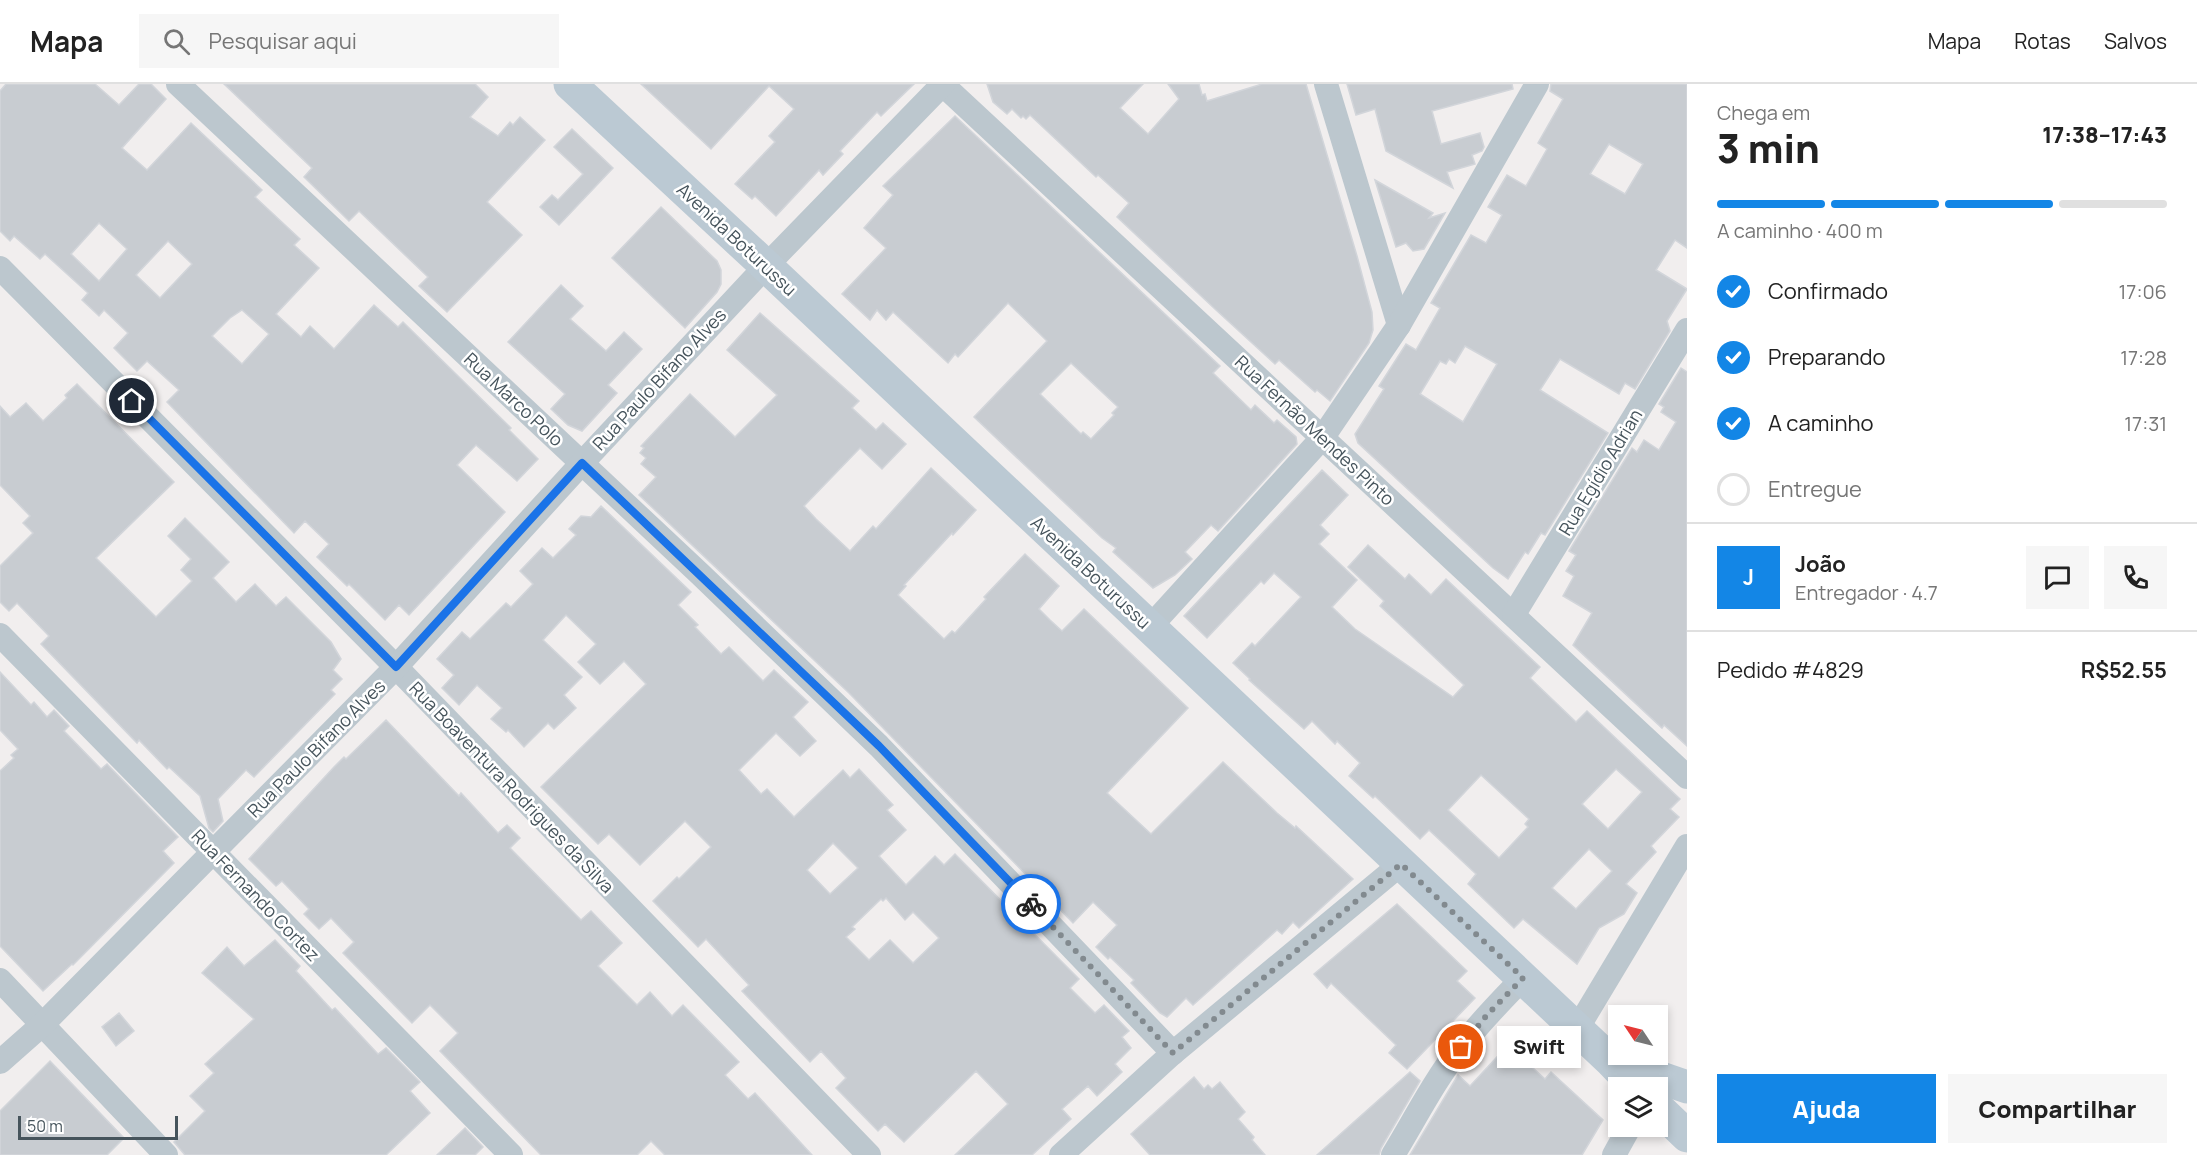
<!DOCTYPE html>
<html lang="pt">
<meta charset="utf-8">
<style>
:root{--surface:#fff;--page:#f6f6f6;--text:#222;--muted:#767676;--line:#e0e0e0;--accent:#1386e6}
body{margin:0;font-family:Manrope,sans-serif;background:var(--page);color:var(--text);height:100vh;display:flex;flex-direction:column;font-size:22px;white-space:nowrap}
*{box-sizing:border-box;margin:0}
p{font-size:20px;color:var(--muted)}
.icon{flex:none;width:33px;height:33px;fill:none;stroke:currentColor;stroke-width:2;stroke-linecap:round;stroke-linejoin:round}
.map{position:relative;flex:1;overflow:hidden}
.panel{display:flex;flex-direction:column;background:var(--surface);width:510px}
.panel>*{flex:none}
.needle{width:39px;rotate:305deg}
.fabs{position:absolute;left:1608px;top:921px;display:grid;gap:12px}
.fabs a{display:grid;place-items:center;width:60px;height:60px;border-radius:0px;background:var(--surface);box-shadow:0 3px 9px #0003;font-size:30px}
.scale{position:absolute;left:18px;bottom:15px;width:160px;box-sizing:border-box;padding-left:6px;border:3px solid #46545c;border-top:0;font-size:16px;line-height:21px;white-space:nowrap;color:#46545c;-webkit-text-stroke:4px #fff;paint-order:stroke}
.pin{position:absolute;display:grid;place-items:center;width:51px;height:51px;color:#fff;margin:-26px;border:3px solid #fff;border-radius:50%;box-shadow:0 2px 6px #0007}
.courier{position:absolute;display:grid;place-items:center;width:60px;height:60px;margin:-30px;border:4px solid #1a73e8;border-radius:50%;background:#fff;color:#222;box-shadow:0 2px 8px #0007}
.bubble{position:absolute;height:42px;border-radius:0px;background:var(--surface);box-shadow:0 3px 9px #0003;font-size:20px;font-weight:800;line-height:42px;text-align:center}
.headline em{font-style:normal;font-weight:800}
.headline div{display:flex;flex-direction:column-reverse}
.headline{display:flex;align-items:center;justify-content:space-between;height:102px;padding:0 30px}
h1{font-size:39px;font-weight:800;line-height:45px}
.bar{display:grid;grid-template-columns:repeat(4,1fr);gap:9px 6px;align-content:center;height:72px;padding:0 30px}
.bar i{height:8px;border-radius:4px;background:var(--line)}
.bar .current{background:var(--accent)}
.bar p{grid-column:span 4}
.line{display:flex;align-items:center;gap:15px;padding:0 30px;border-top:2px solid var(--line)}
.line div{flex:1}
.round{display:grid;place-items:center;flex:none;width:63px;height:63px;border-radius:0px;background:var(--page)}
ol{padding:0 30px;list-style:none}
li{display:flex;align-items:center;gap:18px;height:66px}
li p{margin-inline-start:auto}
li .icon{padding:6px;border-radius:50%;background:var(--accent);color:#fff;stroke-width:4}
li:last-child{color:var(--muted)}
li i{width:33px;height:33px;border:3px solid var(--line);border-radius:50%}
.primary-button{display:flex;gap:12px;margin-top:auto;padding:12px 30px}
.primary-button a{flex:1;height:69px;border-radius:0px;background:var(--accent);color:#fff;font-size:24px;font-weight:800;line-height:69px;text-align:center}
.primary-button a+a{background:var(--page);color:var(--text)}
header{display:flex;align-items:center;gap:36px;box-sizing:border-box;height:84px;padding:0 30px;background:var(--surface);border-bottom:2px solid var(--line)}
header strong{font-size:28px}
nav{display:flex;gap:33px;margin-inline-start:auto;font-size:21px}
.search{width:420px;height:54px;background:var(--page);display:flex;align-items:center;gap:15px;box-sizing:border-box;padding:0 21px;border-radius:0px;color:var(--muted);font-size:22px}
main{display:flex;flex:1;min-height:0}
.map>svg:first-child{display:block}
.building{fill:#c8ccd1;stroke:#d2d5da;stroke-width:1.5;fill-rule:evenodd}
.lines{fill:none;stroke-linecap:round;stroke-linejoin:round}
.street{stroke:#bcc7ce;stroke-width:24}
.secondary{stroke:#bbc9d3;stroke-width:33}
.done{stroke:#828a8f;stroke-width:6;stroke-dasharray:0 10.8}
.route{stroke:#1a73e8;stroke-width:8}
.labels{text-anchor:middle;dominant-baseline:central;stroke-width:5;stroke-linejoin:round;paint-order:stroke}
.street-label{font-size:18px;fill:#46545c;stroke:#fff}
</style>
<header>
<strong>Mapa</strong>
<div class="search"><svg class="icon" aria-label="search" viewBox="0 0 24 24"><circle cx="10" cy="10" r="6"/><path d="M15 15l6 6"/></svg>Pesquisar aqui</div>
<nav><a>Mapa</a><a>Rotas</a><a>Salvos</a></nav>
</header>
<main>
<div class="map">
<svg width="1687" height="1071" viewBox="0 0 1687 1071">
<rect width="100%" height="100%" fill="#f1eeee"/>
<!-- building -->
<g class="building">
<path d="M6,0H95L119,21L139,0H151L166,15L122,64L147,86L191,39L262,106L255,113L300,155L294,161L319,184L276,230L301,253L310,242L334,265L374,221L398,243L403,238L511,344L509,346L538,375L517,397L476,361L457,381L505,428L409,531L399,521L385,536L349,500L347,502L317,473L329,460L305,437L294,449L167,318L179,306L147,277L137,287L114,264L128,249L104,226L99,232L82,216L88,209L45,170L40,175L14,152L10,157L0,147V7ZM99,139L127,165L99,197L71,170ZM168,157L192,180L160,214L136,191ZM242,226L269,250L242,280L212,252L230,234Z"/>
<polygon points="224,0 475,0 488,13 470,33 498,52 510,38 513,41 520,33 545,56 487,118 522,151 447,228 419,202 428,193 359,127 349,137 304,93 312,84"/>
<polygon points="641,0 914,0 881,32 877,28 840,67 843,70 823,91 819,86 776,132 755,112 752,115 735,100 775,58 769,52 794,25 769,2 711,65"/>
<polygon points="987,0 1143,0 1120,24 1148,50 1179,15 1168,0 1199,0 1202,11 1205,10 1207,17 1262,0 1306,0 1357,172 1372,228 1373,246 1369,259 1330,317 1317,306 1315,308 1279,276 1275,280 1216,226 1117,133 1129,119 1098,91 1096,93 1030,31 1026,35 1023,32 1021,34 1012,25 1007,30 993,18"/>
<polygon points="1347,0 1512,0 1513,5 1432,27 1441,60 1480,49 1484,63 1482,67 1472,71 1475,80 1447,88 1453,104 1386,67 1375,25 1356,31"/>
<path d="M1551,0H1687V164L1675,156L1656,186L1687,205L1667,237L1670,247L1635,305L1625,299L1619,310L1560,275L1540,306L1608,349L1545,451L1541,449L1528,470L1525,468L1508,495L1493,484L1358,359L1355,350L1384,305L1379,302L1406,260L1416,266L1440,224L1431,219L1471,151L1486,159L1502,131L1488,123L1507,91L1526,102L1547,65L1538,59L1563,15L1550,7ZM1609,60L1643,80L1625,110L1590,90ZM1465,262L1497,280L1463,338L1420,310L1440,277L1446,280L1449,275L1455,279Z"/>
<path d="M955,32L1220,282L1213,289L1251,326L1255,321L1274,339L1277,336L1296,353L1297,360L1218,447L1211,441L1185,468L1192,475L1175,491L1153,504L1113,468L1116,464L1102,454L974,333L1047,257L1008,219L958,273L955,270L948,279L893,228L886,236L877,226L870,236L842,210L886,164L864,144L893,111L883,102ZM1071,279L1118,323L1112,329L1114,331L1091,355L1083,348L1081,350L1040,310Z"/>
<polygon points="572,45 613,84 559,141 540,123 552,111 558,116 583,90 554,63"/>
<polygon points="1375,96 1433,129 1429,134 1445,129 1424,165 1413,167 1406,159 1396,163"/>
<polygon points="661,123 717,177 721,186 721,200 717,208 685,244 612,174"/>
<polygon points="561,201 583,222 570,235 606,267 624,248 642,265 608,301 617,309 582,347 568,341 551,325 565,310 508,258"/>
<polygon points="760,229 859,317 852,324 876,346 883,339 906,360 882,385 860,364 804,422 816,435 850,467 873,442 876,445 931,384 976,426 953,451 952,449 904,501 906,502 898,511 944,555 952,547 955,549 986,515 984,513 1025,470 1059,502 1039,525 1050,536 1062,547 1084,525 1188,624 1107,709 1151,750 1223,678 1277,729 1295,744 1296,742 1353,795 1299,844 1293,838 1282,850 1277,846 1193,921 1186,914 1167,933 1160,929 1131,899 1134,896 1110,873 1108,875 1096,863 1117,841 1093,818 1073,839 849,609 639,411 656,393 641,380 646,374 640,369 644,364 641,362 690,310 735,353 777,311 727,266"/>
<polygon points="1681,284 1687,288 1687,662 1664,641 1662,644 1573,561 1592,529 1563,512 1574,492 1566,487 1576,471 1569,467 1632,364 1637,368 1644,356 1659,366 1676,338 1661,328 1664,323 1659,320"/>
<polygon points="77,300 174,398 96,474 156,533 192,497 181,486 191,475 168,452 185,434 229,478 213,494 236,518 255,500 276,522 286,513 331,558 341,575 333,586 342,595 331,606 335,610 254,693 246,686 218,715 223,737 213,748 209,744 200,712 169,683 167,685 139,656 137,659 41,560 49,552 17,519 9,527 0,518 0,482 33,449 23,439 30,432 0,401 0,322 10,333 26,319 43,337 67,314 65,311"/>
<path d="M1322,386L1348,411L1320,441L1329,450L1319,460L1357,496L1332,523L1355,545L1453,613L1464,601L1380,522L1384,517L1348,483L1368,461L1405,495L1409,490L1431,511L1446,495L1540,583L1530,594L1576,638L1587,627L1680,715L1670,725L1679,733L1651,762L1656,768L1626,800L1637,809L1624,830L1599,844L1577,880L1523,835L1514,844L1468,800L1476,790L1429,746L1420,755L1375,712L1373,714L1349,692L1360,679L1337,657L1335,660L1312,637L1304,645L1249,596L1250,595L1233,579L1252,559L1255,562L1301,513L1274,489L1264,500L1261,497L1207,554L1184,532ZM1616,685L1642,708L1608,745L1582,720ZM1481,691L1529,735L1525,740L1528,743L1499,774L1448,726ZM1589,765L1612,787L1576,825L1552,804Z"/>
<path d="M601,422L691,508L678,521L698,541L695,543L721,570L729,563L763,597L774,586L808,618L793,633L816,657L800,672L776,649L739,686L761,710L767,705L794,733L843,686L850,694L859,685L893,721L887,726L906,746L879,772L906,801L935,772L944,781L955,770L1079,895L1070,904L1095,929L1104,921L1129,947L1122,953L1131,964L1115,980L1122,988L1097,1012L1088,1002L1062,1025L1071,1035L1032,1071H955L1008,1020L976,987L904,1058L885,1040L878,1047L836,1004L846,994L821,967L810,978L742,907L749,901L706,855L698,863L653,817L677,793L679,795L711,763L685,737L640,781L609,750L598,760L541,703L646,600L624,577L600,600L578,578L596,560L566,531L543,556L582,593L564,611L576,624L554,645L548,639L524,663L508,646L506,648L491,635L502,624L477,601L459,621L442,604L454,591L437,575L462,548L470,555L506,519L511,523L533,500L520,487L542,464L553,474L576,451L569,445L581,432L591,433ZM833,759L858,784L830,810L807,786ZM886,814L905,836L913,828L939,854L913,879L890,856L869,876L846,853L855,845L852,843L881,815L883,817Z"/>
<polygon points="0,588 31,621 34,618 47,633 54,626 69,642 64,647 101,685 107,680 178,753 163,767 174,779 73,881 72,880 43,907 0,862 0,687 14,674 11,671 18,665 0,646"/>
<polygon points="386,636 459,712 461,709 498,749 507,741 520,754 510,764 581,836 591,827 622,859 598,882 637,921 650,908 672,932 683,921 739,978 725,991 748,1015 755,1009 812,1071 665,1071 651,1057 637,1071 541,1071 440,967 458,949 430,921 412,939 343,869 354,858 331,834 319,845 304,830 309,825 282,797 276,802 249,775 334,683 344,673 346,675"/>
<polygon points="1397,820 1467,887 1457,897 1475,914 1407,985 1389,969 1396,961 1331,899 1327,904 1314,890"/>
<polygon points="275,856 300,882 296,887 332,926 335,924 378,970 386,964 420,998 410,1007 430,1029 386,1071 185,1071 174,1058 205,1027 190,1012 214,989 205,980 254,935 202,889 227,863 244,882"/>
<polygon points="119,929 134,947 116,962 102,943"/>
<polygon points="1508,961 1545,995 1551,988 1603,1036 1582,1071 1410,1071 1458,991 1470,1002"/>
<polygon points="50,977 124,1054 107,1071 0,1071 0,1027"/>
<polygon points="1410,988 1420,997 1381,1064 1379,1071 1317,1071"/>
<polygon points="1194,993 1204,1005 1208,1001 1212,1005 1220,998 1245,1028 1238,1035 1254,1053 1252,1056 1265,1071 1150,1071 1131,1050"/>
<polygon points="465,1044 483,1063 475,1071 437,1071"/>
</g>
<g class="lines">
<!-- street -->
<g class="street">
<polyline points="178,0 700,490 879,662 1173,969"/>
<polyline points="942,0 1687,693"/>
<polyline points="1326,0 1399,241"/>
<polyline points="0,184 396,583 869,1071"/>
<polyline points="1514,530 1687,246"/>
<polyline points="1150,543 1323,353 1399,241 1537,0"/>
<polyline points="0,551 511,1071"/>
<polyline points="0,896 166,1071"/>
<polyline points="1577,945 1687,762"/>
<polyline points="0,978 43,940 396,583 582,379 766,182 943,0"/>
<polyline points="1061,1071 1173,969 1401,780"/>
<path d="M1393,1071C1415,1035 1434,997 1460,964C1479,939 1501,917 1523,894"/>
<polyline points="1614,1071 1630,1042"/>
</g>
<!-- secondary -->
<g class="secondary">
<polyline points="570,0 766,182 1611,977 1637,1004"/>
<polyline points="1615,978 1687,1003"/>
<polyline points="1658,1024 1687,1052"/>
</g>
</g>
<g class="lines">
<!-- done -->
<polyline class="done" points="1031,820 1173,969 1401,780 1523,894 1487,931 1461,963"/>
<!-- route -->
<polyline class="route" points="132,317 396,583 582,379 879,662 1031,820"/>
</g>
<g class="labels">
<!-- street labels -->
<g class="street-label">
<text transform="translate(737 155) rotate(43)">Avenida Boturussu</text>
<text transform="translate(659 295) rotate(-47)">Rua Paulo Bifano Alves</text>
<text transform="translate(514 315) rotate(43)">Rua Marco Polo</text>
<text transform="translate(1315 346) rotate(43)">Rua Fernão Mendes Pinto</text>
<text transform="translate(1600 388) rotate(-59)">Rua Egídio Adrian</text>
<text transform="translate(1091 488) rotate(43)">Avenida Boturussu</text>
<text transform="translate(316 664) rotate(-45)">Rua Paulo Bifano Alves</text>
<text transform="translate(512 703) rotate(46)">Rua Boaventura Rodrigues da Silva</text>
<text transform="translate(256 811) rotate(46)">Rua Fernando Cortez</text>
</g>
</g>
</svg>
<div class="fabs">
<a><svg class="needle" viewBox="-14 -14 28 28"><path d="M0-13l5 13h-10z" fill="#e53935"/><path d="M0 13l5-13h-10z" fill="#767676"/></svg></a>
<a><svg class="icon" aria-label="layers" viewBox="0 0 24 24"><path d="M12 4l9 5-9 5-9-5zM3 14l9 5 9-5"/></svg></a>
</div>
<div class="scale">50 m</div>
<div class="pin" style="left:1461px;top:963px;background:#ea580c"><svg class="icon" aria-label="bag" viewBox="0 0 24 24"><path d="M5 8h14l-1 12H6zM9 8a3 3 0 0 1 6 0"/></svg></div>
<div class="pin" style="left:132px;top:317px;background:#1f2937"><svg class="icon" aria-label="home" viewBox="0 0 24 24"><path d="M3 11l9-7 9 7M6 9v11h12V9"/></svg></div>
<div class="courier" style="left:1031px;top:820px"><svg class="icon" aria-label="bike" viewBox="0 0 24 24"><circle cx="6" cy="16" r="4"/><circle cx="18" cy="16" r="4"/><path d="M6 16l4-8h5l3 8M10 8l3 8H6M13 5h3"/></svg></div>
<div class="bubble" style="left:1497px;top:942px;width:84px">Swift</div>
</div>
<section class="panel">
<div class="headline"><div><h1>3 min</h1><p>Chega em</p></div><em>17:38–17:43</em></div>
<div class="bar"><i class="current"></i><i class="current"></i><i class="current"></i><i></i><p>A caminho · 400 m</p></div>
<ol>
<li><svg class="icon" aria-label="check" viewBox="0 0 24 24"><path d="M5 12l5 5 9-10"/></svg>Confirmado<p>17:06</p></li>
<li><svg class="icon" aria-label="check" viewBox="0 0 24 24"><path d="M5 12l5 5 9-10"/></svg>Preparando<p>17:28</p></li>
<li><svg class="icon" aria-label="check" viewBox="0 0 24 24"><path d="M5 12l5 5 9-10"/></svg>A caminho<p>17:31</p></li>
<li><i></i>Entregue</li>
</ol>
<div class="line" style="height:108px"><b class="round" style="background:var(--accent);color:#fff">J</b><div><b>João</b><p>Entregador · 4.7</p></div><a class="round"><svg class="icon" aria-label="chat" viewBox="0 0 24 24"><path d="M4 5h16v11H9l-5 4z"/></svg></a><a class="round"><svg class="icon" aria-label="phone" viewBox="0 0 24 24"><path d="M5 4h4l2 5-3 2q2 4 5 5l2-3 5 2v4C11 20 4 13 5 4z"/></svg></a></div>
<div class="line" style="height:78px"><div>Pedido #4829</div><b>R$52.55</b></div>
<div class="primary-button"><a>Ajuda</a><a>Compartilhar</a></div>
</section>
</main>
